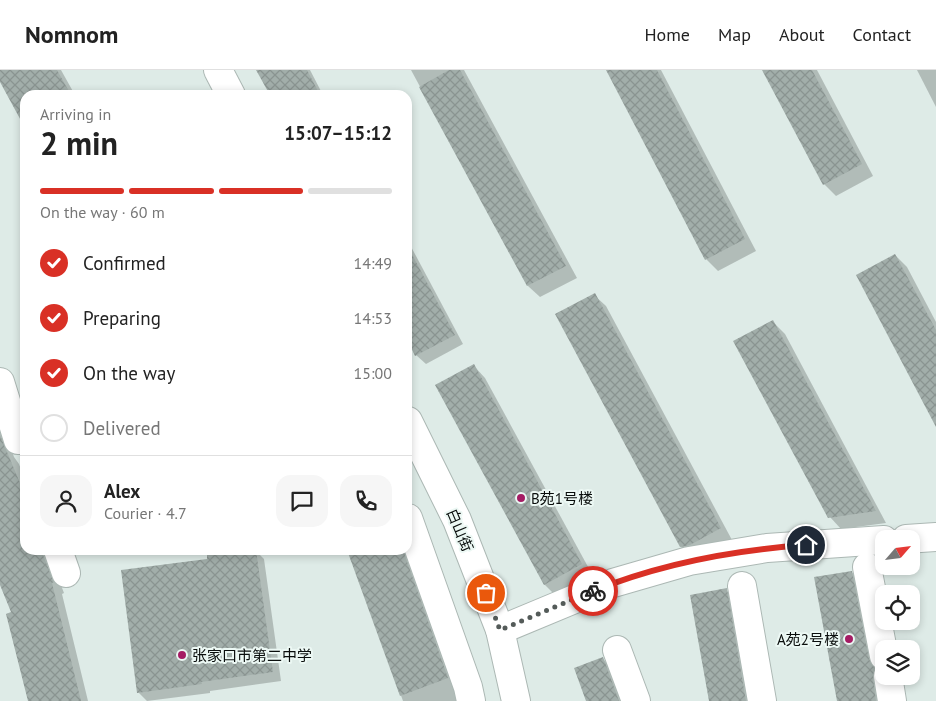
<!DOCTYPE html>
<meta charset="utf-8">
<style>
:root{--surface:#fff;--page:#f6f6f6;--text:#222;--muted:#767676;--line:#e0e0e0;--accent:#d93025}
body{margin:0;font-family:"PT Sans","Noto Sans SC",sans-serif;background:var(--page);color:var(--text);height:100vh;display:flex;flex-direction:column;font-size:19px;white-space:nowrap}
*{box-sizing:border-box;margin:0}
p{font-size:16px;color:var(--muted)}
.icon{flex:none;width:28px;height:28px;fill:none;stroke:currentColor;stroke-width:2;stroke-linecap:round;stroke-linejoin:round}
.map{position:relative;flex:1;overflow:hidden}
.side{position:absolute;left:20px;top:20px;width:392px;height:465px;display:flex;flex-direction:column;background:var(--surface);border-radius:15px;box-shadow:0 2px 8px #0003}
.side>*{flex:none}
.needle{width:32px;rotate:62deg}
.fabs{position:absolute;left:875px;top:460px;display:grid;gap:10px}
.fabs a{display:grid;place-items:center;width:45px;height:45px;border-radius:10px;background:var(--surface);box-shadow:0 2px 8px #0003;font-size:25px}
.pin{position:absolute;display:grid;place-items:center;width:42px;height:42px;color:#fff;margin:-21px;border:2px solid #fff;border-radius:50%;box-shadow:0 1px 5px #0007}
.courier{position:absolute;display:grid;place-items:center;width:50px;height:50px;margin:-25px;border:4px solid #d93025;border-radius:50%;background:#fff;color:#222;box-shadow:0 1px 6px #0007}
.headline em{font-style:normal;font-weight:600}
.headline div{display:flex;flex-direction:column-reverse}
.headline{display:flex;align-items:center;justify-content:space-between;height:85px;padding:0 20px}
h1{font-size:32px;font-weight:600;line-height:38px}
.bar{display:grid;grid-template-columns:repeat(4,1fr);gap:8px 5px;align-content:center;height:60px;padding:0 20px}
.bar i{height:6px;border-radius:4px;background:var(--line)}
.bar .on{background:var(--accent)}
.bar p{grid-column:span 4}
.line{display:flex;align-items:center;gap:12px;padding:0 20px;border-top:1px solid var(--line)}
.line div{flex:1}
.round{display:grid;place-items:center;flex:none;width:52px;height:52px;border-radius:15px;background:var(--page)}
ol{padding:0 20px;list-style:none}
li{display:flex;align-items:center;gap:15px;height:55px}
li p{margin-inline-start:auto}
li .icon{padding:5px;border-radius:50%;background:var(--accent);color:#fff;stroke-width:4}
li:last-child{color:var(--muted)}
li i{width:28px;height:28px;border:2px solid var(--line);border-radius:50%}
header{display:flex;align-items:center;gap:30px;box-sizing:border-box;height:70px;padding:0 25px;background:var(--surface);border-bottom:1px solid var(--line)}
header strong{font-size:24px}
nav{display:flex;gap:28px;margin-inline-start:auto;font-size:18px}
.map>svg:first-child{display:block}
.shadow{fill:#0003}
.building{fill:url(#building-cross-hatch)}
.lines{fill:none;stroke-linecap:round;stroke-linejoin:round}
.minor-casing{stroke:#acb8b4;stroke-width:30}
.tertiary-casing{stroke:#acb8b4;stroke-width:30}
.secondary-casing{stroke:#acb8b4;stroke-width:30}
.minor{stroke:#fff;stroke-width:28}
.tertiary{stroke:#fff;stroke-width:28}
.secondary{stroke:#fff;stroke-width:28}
.done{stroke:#545b59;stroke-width:5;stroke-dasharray:0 9}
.route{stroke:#d93025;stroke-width:6}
.poi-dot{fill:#a51c64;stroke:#ecf8f4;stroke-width:2}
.labels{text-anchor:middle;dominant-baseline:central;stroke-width:4;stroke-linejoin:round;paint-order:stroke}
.poi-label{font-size:15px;fill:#090d0c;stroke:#ecf8f4;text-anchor:start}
.street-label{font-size:15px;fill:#090d0c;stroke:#ecf8f4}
</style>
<header>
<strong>Nomnom</strong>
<nav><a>Home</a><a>Map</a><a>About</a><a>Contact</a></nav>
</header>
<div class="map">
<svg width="936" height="631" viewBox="0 0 936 631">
<defs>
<pattern id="building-cross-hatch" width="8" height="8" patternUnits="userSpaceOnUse" patternTransform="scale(1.25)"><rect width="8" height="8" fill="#a2aeaa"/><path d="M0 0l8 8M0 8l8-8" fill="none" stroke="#8a9491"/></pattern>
</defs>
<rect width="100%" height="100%" fill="#deebe7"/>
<!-- shadow -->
<g class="shadow">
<polygon points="0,0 61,0 75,25 25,25 25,55 0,9"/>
<polygon points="258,0 310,0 323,25 271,25"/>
<polygon points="411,0 464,0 577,208 540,227 528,216"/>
<polygon points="607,0 661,0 756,181 718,201 706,189"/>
<polygon points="764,0 817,0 873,106 836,126 824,114"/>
<polygon points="917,0 936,0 936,37"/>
<polygon points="408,171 463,274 426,294 416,285 408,268"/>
<polygon points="895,185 907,197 936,252 936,354"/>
<polygon points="594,225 606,236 732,470 693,488 681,477"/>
<polygon points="773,252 785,264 886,453 841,459 830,447"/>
<polygon points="474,296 485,308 593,506 556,526 545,515"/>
<polygon points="0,346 14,387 19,394 25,410 25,480 52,480 54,497 64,523 62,524 88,631 29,631 12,543 0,511"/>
<polygon points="251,480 255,480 264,489 281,611 210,621 210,623 147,631 138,622"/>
<polygon points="349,480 408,480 463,631 403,631"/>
<polygon points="851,502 861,511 883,631 838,631"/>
<polygon points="726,520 735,529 753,631 710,631"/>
<polygon points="603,589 612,598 624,631 587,631"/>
</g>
<!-- building -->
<g class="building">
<polygon points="0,0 57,0 71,25 25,25 25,58 0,12"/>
<polygon points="256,0 307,0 320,25 270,25"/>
<polygon points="449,0 460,0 566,196 527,216 419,17"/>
<polygon points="606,0 657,0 745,169 705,190"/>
<polygon points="762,0 812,0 862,94 823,115"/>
<polygon points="408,177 455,265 415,286 408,271"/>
<polygon points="895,184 936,260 936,357 856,205"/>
<polygon points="595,223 721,458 690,475 680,477 555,244"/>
<polygon points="773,250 876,441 828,448 733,271"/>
<polygon points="474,294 582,494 544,515 435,315"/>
<polygon points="0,365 25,425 25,480 43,480 43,485 54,512 52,513 81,631 28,631 6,544 11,542 0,515"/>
<polygon points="243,480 256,480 273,602 201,612 202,614 137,623 121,500 207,489 207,485"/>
<polygon points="347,480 403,480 448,608 400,626"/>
<polygon points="852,501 869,589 875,598 873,608 876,631 837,631 814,507"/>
<polygon points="727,518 727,519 746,631 709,631 690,525"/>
<polygon points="603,587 619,631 586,631 574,598"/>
</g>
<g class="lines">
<!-- minor casing -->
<g class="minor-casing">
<g id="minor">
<polyline points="0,312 18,370 25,368"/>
<polyline points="408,448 468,617 471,631"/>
<polyline points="58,480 66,503"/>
<polyline points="867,497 884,586"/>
<polyline points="742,516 762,631"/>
<polyline points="617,580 636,631"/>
<polyline points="888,606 892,631"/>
</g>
</g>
<!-- tertiary casing -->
<g class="tertiary-casing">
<g id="tertiary">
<polyline points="906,469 936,467"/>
<polyline points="500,560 613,513 689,491 767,478 884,470"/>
</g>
</g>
<!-- secondary casing -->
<g class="secondary-casing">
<g id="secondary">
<polyline points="218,0 231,25"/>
<polyline points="408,351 457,450 500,560 516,631"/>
</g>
</g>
<!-- minor -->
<use href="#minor" class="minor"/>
<!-- tertiary -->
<use href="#tertiary" class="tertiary"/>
<!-- secondary -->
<use href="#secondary" class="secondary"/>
</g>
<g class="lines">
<!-- done -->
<polyline class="done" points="486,523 500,560 593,521"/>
<!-- route -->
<path class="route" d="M593,521C660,494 734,480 806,475"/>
</g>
<!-- markers -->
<g class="poi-dot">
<circle cx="521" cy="428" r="5"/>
<circle cx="849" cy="569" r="5"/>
<circle cx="182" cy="585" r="5"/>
</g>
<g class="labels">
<!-- poi labels -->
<g class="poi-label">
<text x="531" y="428">B苑1号楼</text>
<text x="839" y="569" text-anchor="end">A苑2号楼</text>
<text x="192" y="585">张家口市第二中学</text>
</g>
<!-- street labels -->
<g class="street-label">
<text transform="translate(460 460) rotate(67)">白山街</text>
</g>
</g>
</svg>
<div class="fabs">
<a><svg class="needle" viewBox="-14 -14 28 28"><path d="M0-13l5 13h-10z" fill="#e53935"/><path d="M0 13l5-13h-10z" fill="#767676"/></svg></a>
<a><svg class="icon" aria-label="locate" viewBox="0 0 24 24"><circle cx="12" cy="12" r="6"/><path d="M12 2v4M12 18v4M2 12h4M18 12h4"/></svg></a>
<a><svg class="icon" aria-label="layers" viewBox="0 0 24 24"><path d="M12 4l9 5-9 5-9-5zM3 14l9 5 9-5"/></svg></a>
</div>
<div class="pin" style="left:486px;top:523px;background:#ea580c"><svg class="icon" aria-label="bag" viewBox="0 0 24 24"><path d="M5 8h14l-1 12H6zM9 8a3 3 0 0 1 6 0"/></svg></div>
<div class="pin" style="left:806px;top:475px;background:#1f2937"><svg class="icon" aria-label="home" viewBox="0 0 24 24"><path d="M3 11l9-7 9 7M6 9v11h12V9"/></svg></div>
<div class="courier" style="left:593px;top:521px"><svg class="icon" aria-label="bike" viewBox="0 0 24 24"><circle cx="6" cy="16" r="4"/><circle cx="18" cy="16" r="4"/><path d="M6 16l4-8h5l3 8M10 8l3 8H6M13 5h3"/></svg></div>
<section class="side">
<div class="headline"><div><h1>2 min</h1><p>Arriving in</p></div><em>15:07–15:12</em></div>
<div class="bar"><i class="on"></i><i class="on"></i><i class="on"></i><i></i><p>On the way · 60 m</p></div>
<ol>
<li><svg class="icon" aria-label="check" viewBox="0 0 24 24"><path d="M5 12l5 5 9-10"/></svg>Confirmed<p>14:49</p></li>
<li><svg class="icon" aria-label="check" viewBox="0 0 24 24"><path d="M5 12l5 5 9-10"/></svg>Preparing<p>14:53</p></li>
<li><svg class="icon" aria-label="check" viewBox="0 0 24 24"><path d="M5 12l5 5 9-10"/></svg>On the way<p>15:00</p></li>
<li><i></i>Delivered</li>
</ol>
<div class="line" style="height:90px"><a class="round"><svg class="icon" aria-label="person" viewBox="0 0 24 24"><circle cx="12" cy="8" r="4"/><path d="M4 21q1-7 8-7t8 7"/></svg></a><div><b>Alex</b><p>Courier · 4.7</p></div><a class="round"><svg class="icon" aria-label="chat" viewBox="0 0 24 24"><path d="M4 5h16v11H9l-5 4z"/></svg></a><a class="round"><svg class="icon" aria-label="phone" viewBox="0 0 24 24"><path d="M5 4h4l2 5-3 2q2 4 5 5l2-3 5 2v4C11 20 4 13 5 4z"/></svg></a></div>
</section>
</div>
